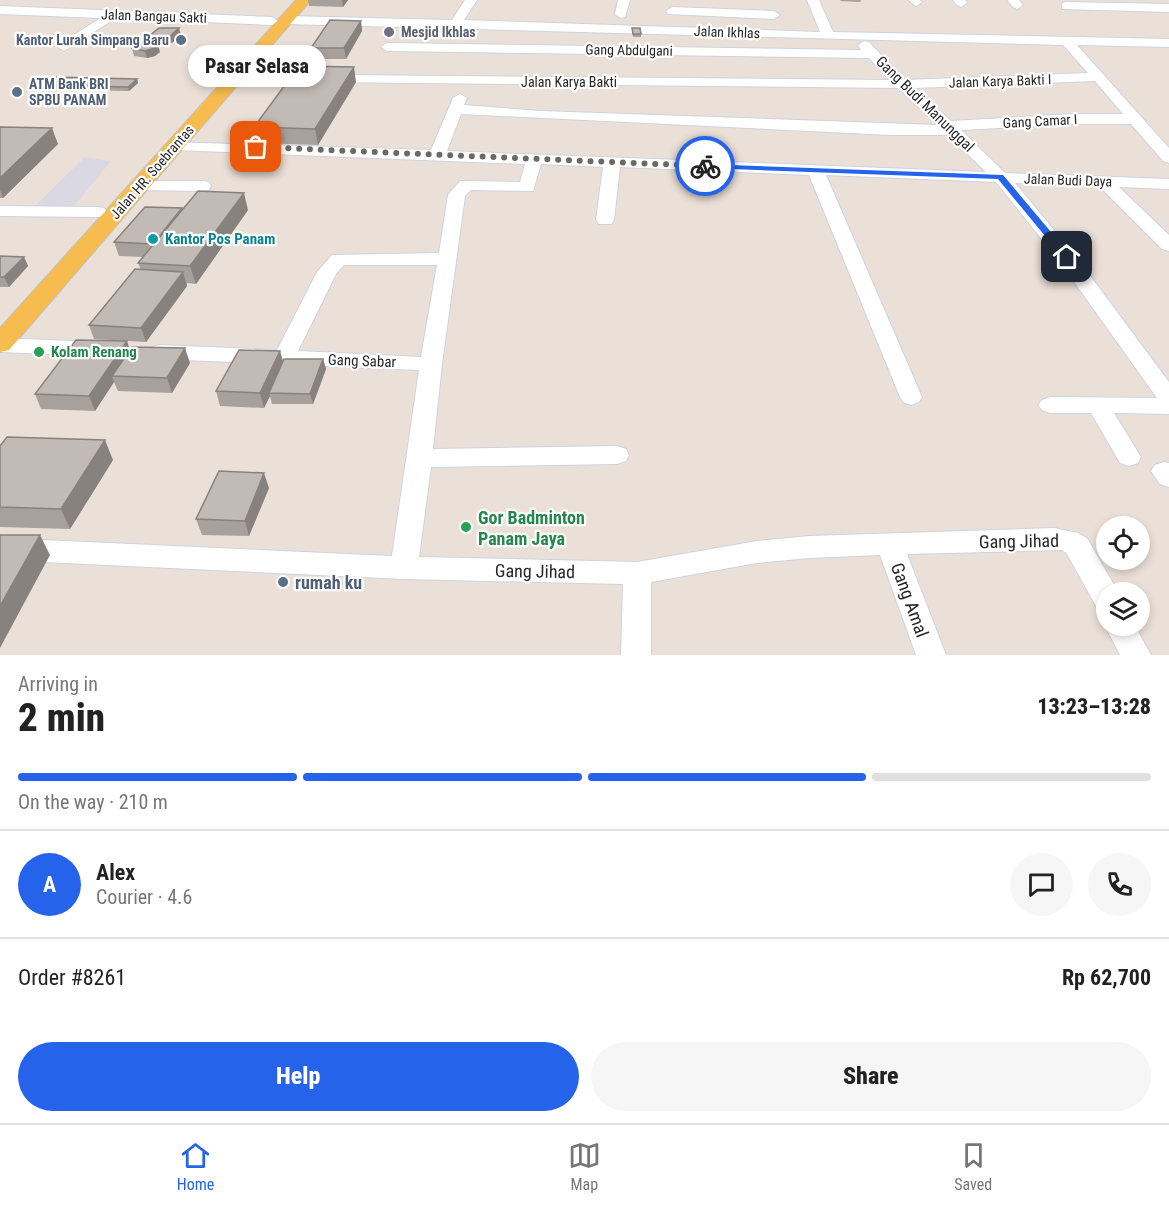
<!DOCTYPE html>
<meta charset="utf-8">
<style>
:root{--surface:#fff;--page:#f6f6f6;--text:#222;--muted:#767676;--line:#e0e0e0;--accent:#2563eb}
body{margin:0;font-family:"Roboto Condensed",sans-serif;background:var(--page);color:var(--text);height:100vh;display:flex;flex-direction:column;font-size:22px;white-space:nowrap}
*{box-sizing:border-box;margin:0}
p{font-size:20px;color:var(--muted)}
.icon{flex:none;width:33px;height:33px;fill:none;stroke:currentColor;stroke-width:2;stroke-linecap:round;stroke-linejoin:round}
.map{position:relative;height:655px;overflow:hidden}
.panel{display:flex;flex-direction:column;background:var(--surface);flex:1}
.panel>*{flex:none}
.controls{position:absolute;left:1096px;top:516px;display:grid;gap:12px}
.controls a{display:grid;place-items:center;width:54px;height:54px;border-radius:50%;background:var(--surface);box-shadow:0 3px 9px #0003;font-size:30px}
.pin{position:absolute;display:grid;place-items:center;width:51px;height:51px;color:#fff;margin:-26px;border-radius:12px;box-shadow:0 3px 9px #0006}
.courier{position:absolute;display:grid;place-items:center;width:60px;height:60px;margin:-30px;border:4px solid #2563eb;border-radius:50%;background:#fff;color:#222;box-shadow:0 2px 8px #0007}
.bubble{position:absolute;height:42px;border-radius:21px;background:var(--surface);box-shadow:0 3px 9px #0003;font-size:20px;font-weight:800;line-height:42px;text-align:center}
.head em{font-style:normal;font-weight:800}
.head div{display:flex;flex-direction:column-reverse}
.head{display:flex;align-items:center;justify-content:space-between;height:102px;padding:0 18px}
h1{font-size:39px;font-weight:800;line-height:45px}
.bar{display:grid;grid-template-columns:repeat(4,1fr);gap:9px 6px;align-content:center;height:72px;padding:0 18px}
.bar i{height:8px;border-radius:4px;background:var(--line)}
.bar .on{background:var(--accent)}
.bar p{grid-column:span 4}
.line{display:flex;align-items:center;gap:15px;padding:0 18px;border-top:2px solid var(--line)}
.line div{flex:1}
.round{display:grid;place-items:center;flex:none;width:63px;height:63px;border-radius:32px;background:var(--page)}
.action{display:flex;gap:12px;margin-top:auto;padding:12px 18px}
.action a{flex:1;height:69px;border-radius:36px;background:var(--accent);color:#fff;font-size:24px;font-weight:800;line-height:69px;text-align:center}
.action a+a{background:var(--page);color:var(--text)}
.tabs{display:flex;justify-content:space-around;align-items:center;height:84px;border-top:2px solid var(--line);background:var(--surface);font-size:16px;color:var(--muted)}
.tabs a{display:grid;justify-items:center;gap:3px}
.tabs .on{color:var(--accent)}
.map>svg:first-child{display:block}
.industrial{fill:#dad8e2}
.lines{fill:none;stroke-linecap:round;stroke-linejoin:round}
.minor-casing{stroke:#ccd3e1;stroke-width:2}
.major-casing{stroke:#c3c3c3;stroke-width:2}
.minor{fill:#fff;fill-rule:evenodd}
.major{fill:#f6bc50;fill-rule:evenodd}
.wall{fill:#a7a09b}
.shaded-wall{fill:#88827e}
.building{fill:#c2bab4;stroke:#88827e;stroke-width:1.5}
.route{fill:#2563eb}
.done{stroke:#6c6865;stroke-width:6;stroke-dasharray:0 10.8}
.worship-dot{fill:#6b7280;stroke:#fff;stroke-width:2}
.service-dot{fill:#5c6f8a;stroke:#fff;stroke-width:2}
.culture-dot{fill:#0f9aa8;stroke:#fff;stroke-width:2}
.leisure-dot{fill:#2e9e5b;stroke:#fff;stroke-width:2}
.labels{text-anchor:middle;dominant-baseline:central;stroke-width:4.5;stroke-linejoin:round;paint-order:stroke}
.far-street-label{font-size:14px;fill:#272727;stroke:#fff}
.far-worship-label{font-size:14px;font-weight:bold;fill:#5b616d;stroke:#fff;text-anchor:start}
.far-service-label{font-size:14px;font-weight:bold;fill:#4e5e75;stroke:#fff;text-anchor:end}
.street-label{font-size:15px;fill:#272727;stroke:#fff}
.culture-label{font-size:15px;font-weight:bold;fill:#0d838f;stroke:#fff;text-anchor:start}
.leisure-label{font-size:15px;font-weight:bold;fill:#27864d;stroke:#fff;text-anchor:start}
.near-leisure-label{font-size:18px;font-weight:bold;fill:#27864d;stroke:#fff;text-anchor:start}
.near-street-label{font-size:18px;fill:#272727;stroke:#fff}
.near-service-label{font-size:18px;font-weight:bold;fill:#4e5e75;stroke:#fff;text-anchor:start}
</style>
<div class="map">
<svg width="1169" height="655" viewBox="0 0 1169 655">
<rect width="100%" height="100%" fill="#ebe0d7"/>
<!-- industrial -->
<polygon class="industrial" points="85,157 111,161 74,206 35,206"/>
<g class="lines">
<!-- minor casing -->
<g class="minor-casing">
<g id="minor">
<path d="M465,0H477L464,20L820,32L807,0H819L833,32L1169,39V47L1077,45L1169,148V163L1163,161L1131,124H1073L961,130L1005,173L1169,179V189L1119,187L1169,235V251L1162,249L1099,186L1015,183L1074,254L1169,382V414L1114,413L1141,457L1138,463L1129,466L1120,463L1091,413H1050L1042,410L1038,405L1042,400L1050,397L1157,398L1060,262L996,182L826,175L922,397L919,402L911,405L903,402L900,397L809,175L620,167L614,220L611,224H599L596,220L603,167L541,164L533,191L471,190L465,196L442,364L433,449L617,446L626,449L629,455L626,461L617,464L431,467L419,557L637,562L757,541L809,536L1054,528L1078,533L1087,538L1118,592H1107V612L1097,608L1067,554L1062,550L907,554L946,655H916L880,555L809,558L757,563L651,582V655H621L623,584L404,579L0,560V538L392,556L419,370L159,359L151,357L148,352L151,347L159,345L277,350L317,272L332,255L439,253L448,195L460,181L520,182L525,164L176,150L170,148L168,145L170,142L431,150L453,98L460,94L467,98L464,105L541,111L938,125L898,88L236,81L229,77L231,74L890,80L869,58L387,51L381,47L387,43L861,50L858,45L864,41L869,42L905,80L1088,73L1063,45L286,24L280,20L286,16L452,20ZM1095,81L1123,114H1073L951,121L914,88ZM461,114L891,135H948L986,172L447,151ZM344,265H437L421,357L298,351L336,274Z"/>
<polygon points="618,0 630,0 625,17 621,18 615,14"/>
<polygon points="908,0 920,0 922,2 916,6"/>
<polygon points="953,0 965,0 967,3 961,7 957,5"/>
<polygon points="1007,0 1019,0 1023,5 1017,9 1013,7"/>
<polygon points="1066,2 1169,4 1169,12 1062,9 1062,3"/>
<polygon points="0,6 272,17 278,21 272,25 116,18 64,51 58,47 59,44 101,18 0,14"/>
<polygon points="672,7 774,11 780,15 774,19 668,14 666,11"/>
<polygon points="141,181 203,181 209,182 211,186 209,190 203,191 135,190 133,186 135,182"/>
<polygon points="0,206 98,207 104,208 107,212 104,216 98,217 0,216"/>
<polygon points="0,338 98,342 106,344 109,349 106,354 98,356 0,352"/>
<polygon points="1164,462 1169,463 1169,487 1160,484 1151,471 1155,465"/>
<polygon points="1107,622 1107,626 1135,626 1151,655 1120,655 1105,626"/>
</g>
</g>
<!-- major casing -->
<g class="major-casing">
<polygon id="major" points="296,0 311,0 9,350 0,352 0,328"/>
</g>
<!-- minor -->
<use href="#minor" class="minor"/>
<!-- major -->
<use href="#major" class="major"/>
</g>
<!-- wall -->
<g class="wall">
<polygon points="308,0 348,0 343,7 309,6"/>
<polygon points="840,0 861,0 860,2 841,1"/>
<polygon points="361,21 362,31 346,59 313,59 311,48"/>
<polygon points="632,28 641,34 641,37 633,37"/>
<polygon points="181,35 172,43 150,44 148,37"/>
<polygon points="132,48 160,52 155,56 147,58 134,56"/>
<polygon points="137,79 138,83 129,91 43,89 41,85"/>
<polygon points="356,82 318,145 257,143 254,127"/>
<polygon points="0,127 58,144 3,198 0,198"/>
<polygon points="182,208 182,210 248,210 196,284 187,283 187,286 146,342 94,339 89,325 141,270 138,263 143,257 119,256 114,242"/>
<polygon points="0,256 24,257 28,266 9,287 0,287"/>
<polygon points="130,350 190,363 172,393 118,391 114,382 95,411 41,409 35,394"/>
<polygon points="280,351 283,361 323,359 326,369 313,404 272,404 270,396 264,408 220,406 216,391"/>
<polygon points="0,446 113,460 70,529 0,527"/>
<polygon points="269,488 249,536 202,535 196,519"/>
</g>
<!-- shaded-wall -->
<g class="shaded-wall">
<polygon points="342,0 348,0 343,7"/>
<polygon points="361,21 362,31 346,59 344,48"/>
<polygon points="179,28 181,35 172,43 170,36"/>
<polygon points="158,44 160,52 155,56 147,58 145,51"/>
<polygon points="354,67 356,82 318,145 315,129"/>
<polygon points="137,79 138,83 129,91 128,87"/>
<polygon points="52,128 58,144 3,198 0,190 0,178"/>
<polygon points="244,193 248,210 196,284 190,266"/>
<polygon points="24,257 28,266 9,287 4,277"/>
<polygon points="183,272 187,286 146,342 141,328"/>
<polygon points="127,341 132,356 112,376 114,382 95,411 89,396"/>
<polygon points="185,348 190,363 172,393 167,378"/>
<polygon points="280,351 284,366 269,393 270,396 264,408 260,393"/>
<polygon points="323,359 326,369 313,404 310,394"/>
<polygon points="105,440 113,460 70,529 61,509"/>
<polygon points="264,473 269,488 249,536 245,521"/>
<polygon points="40,535 50,555 0,648 0,606"/>
</g>
<!-- building -->
<g class="building">
<polygon points="330,20 361,21 344,48 311,48"/>
<polygon points="159,28 179,28 170,36 148,37"/>
<polygon points="632,28 640,28 641,34 633,34"/>
<polygon points="137,44 158,44 152,49 145,51 132,48"/>
<polygon points="299,66 354,67 315,129 254,127"/>
<polygon points="51,77 137,79 128,87 41,85"/>
<polygon points="0,127 52,128 0,178"/>
<polygon points="198,191 244,193 190,266 138,263"/>
<polygon points="145,207 182,208 153,244 114,242"/>
<polygon points="0,256 24,257 4,277 0,277"/>
<polygon points="135,269 183,272 141,328 89,325"/>
<polygon points="76,340 127,341 89,396 35,394"/>
<polygon points="132,347 185,348 167,378 112,376"/>
<polygon points="239,350 280,351 260,393 216,391"/>
<polygon points="284,359 323,359 310,394 269,393"/>
<polygon points="7,437 105,440 61,509 0,507 0,446"/>
<polygon points="219,471 264,473 245,521 196,519"/>
<polygon points="0,535 40,535 0,606"/>
</g>
<!-- route -->
<polygon class="route" points="702,164 1003,175 1072,257 1064,259 998,179 705,168 702,167"/>
<g class="lines">
<!-- done -->
<polyline class="done" points="256,147 705,166"/>
</g>
<!-- markers -->
<circle class="worship-dot" cx="389" cy="32" r="6"/>
<g class="service-dot">
<circle cx="181" cy="40" r="6"/>
<circle cx="17" cy="92" r="6"/>
<circle cx="283" cy="582" r="6"/>
</g>
<circle class="culture-dot" cx="153" cy="239" r="6"/>
<g class="leisure-dot">
<circle cx="39" cy="352" r="6"/>
<circle cx="466" cy="527" r="6"/>
</g>
<g class="labels">
<!-- far-street labels -->
<g class="far-street-label">
<text transform="translate(154 16) rotate(2)">Jalan Bangau Sakti</text>
<text transform="translate(727 32) rotate(2)">Jalan Ikhlas</text>
<text transform="translate(629 50) rotate(1)">Gang Abdulgani</text>
<text transform="translate(1000 81) rotate(-2)">Jalan Karya Bakti I</text>
<text x="569" y="82">Jalan Karya Bakti</text>
<text transform="translate(1040 121) rotate(-3)">Gang Camar I</text>
<text transform="translate(152 172) rotate(-49)">Jalan HR. Soebrantas</text>
<text transform="translate(1068 180) rotate(2)">Jalan Budi Daya</text>
</g>
<!-- far-worship labels -->
<g class="far-worship-label">
<text x="401" y="32">Mesjid Ikhlas</text>
</g>
<!-- far-service labels -->
<g class="far-service-label">
<text x="169" y="40">Kantor Lurah Simpang Baru</text>
<text x="29" y="84" text-anchor="start">ATM Bank BRI<tspan x="29" dy="16">SPBU PANAM</tspan></text>
</g>
<!-- street labels -->
<g class="street-label">
<text transform="translate(925 104) rotate(44)">Gang Budi Manunggal</text>
<text transform="translate(362 361) rotate(2)">Gang Sabar</text>
</g>
<!-- culture labels -->
<g class="culture-label">
<text x="165" y="239">Kantor Pos Panam</text>
</g>
<!-- leisure labels -->
<g class="leisure-label">
<text x="51" y="352">Kolam Renang</text>
</g>
<!-- near-leisure labels -->
<g class="near-leisure-label">
<text x="478" y="517">Gor Badminton<tspan x="478" dy="21">Panam Jaya</tspan></text>
</g>
<!-- near-street labels -->
<g class="near-street-label">
<text transform="translate(1019 541) rotate(-1)">Gang Jihad</text>
<text transform="translate(535 571) rotate(1)">Gang Jihad</text>
<text transform="translate(910 600) rotate(70)">Gang Amal</text>
</g>
<!-- near-service labels -->
<g class="near-service-label">
<text x="295" y="582">rumah ku</text>
</g>
</g>
</svg>
<div class="controls">
<a><svg class="icon" aria-label="locate" viewBox="0 0 24 24"><circle cx="12" cy="12" r="6"/><path d="M12 2v4M12 18v4M2 12h4M18 12h4"/></svg></a>
<a><svg class="icon" aria-label="layers" viewBox="0 0 24 24"><path d="M12 4l9 5-9 5-9-5zM3 14l9 5 9-5"/></svg></a>
</div>
<div class="pin" style="left:256px;top:147px;background:#ea580c"><svg class="icon" aria-label="bag" viewBox="0 0 24 24"><path d="M5 8h14l-1 12H6zM9 8a3 3 0 0 1 6 0"/></svg></div>
<div class="pin" style="left:1067px;top:257px;background:#1f2937"><svg class="icon" aria-label="home" viewBox="0 0 24 24"><path d="M3 11l9-7 9 7M6 9v11h12V9"/></svg></div>
<div class="courier" style="left:705px;top:166px"><svg class="icon" aria-label="bike" viewBox="0 0 24 24"><circle cx="6" cy="16" r="4"/><circle cx="18" cy="16" r="4"/><path d="M6 16l4-8h5l3 8M10 8l3 8H6M13 5h3"/></svg></div>
<div class="bubble" style="left:188px;top:45px;width:138px">Pasar Selasa</div>
</div>
<section class="panel">
<div class="head"><div><h1>2 min</h1><p>Arriving in</p></div><em>13:23–13:28</em></div>
<div class="bar"><i class="on"></i><i class="on"></i><i class="on"></i><i></i><p>On the way · 210 m</p></div>
<div class="line" style="height:108px"><b class="round" style="background:var(--accent);color:#fff">A</b><div><b>Alex</b><p>Courier · 4.6</p></div><a class="round"><svg class="icon" aria-label="chat" viewBox="0 0 24 24"><path d="M4 5h16v11H9l-5 4z"/></svg></a><a class="round"><svg class="icon" aria-label="phone" viewBox="0 0 24 24"><path d="M5 4h4l2 5-3 2q2 4 5 5l2-3 5 2v4C11 20 4 13 5 4z"/></svg></a></div>
<div class="line" style="height:78px"><div>Order #8261</div><b>Rp 62,700</b></div>
<div class="action"><a>Help</a><a>Share</a></div>
</section>
<nav class="tabs">
<a class="on"><svg class="icon" aria-label="home" viewBox="0 0 24 24"><path d="M3 11l9-7 9 7M6 9v11h12V9"/></svg>Home</a>
<a><svg class="icon" aria-label="map" viewBox="0 0 24 24"><path d="M3 6l6-2 6 2 6-2v14l-6 2-6-2-6 2zM9 4v14M15 6v14"/></svg>Map</a>
<a><svg class="icon" aria-label="saved" viewBox="0 0 24 24"><path d="M7 4h10v16l-5-4-5 4z"/></svg>Saved</a>
</nav>
